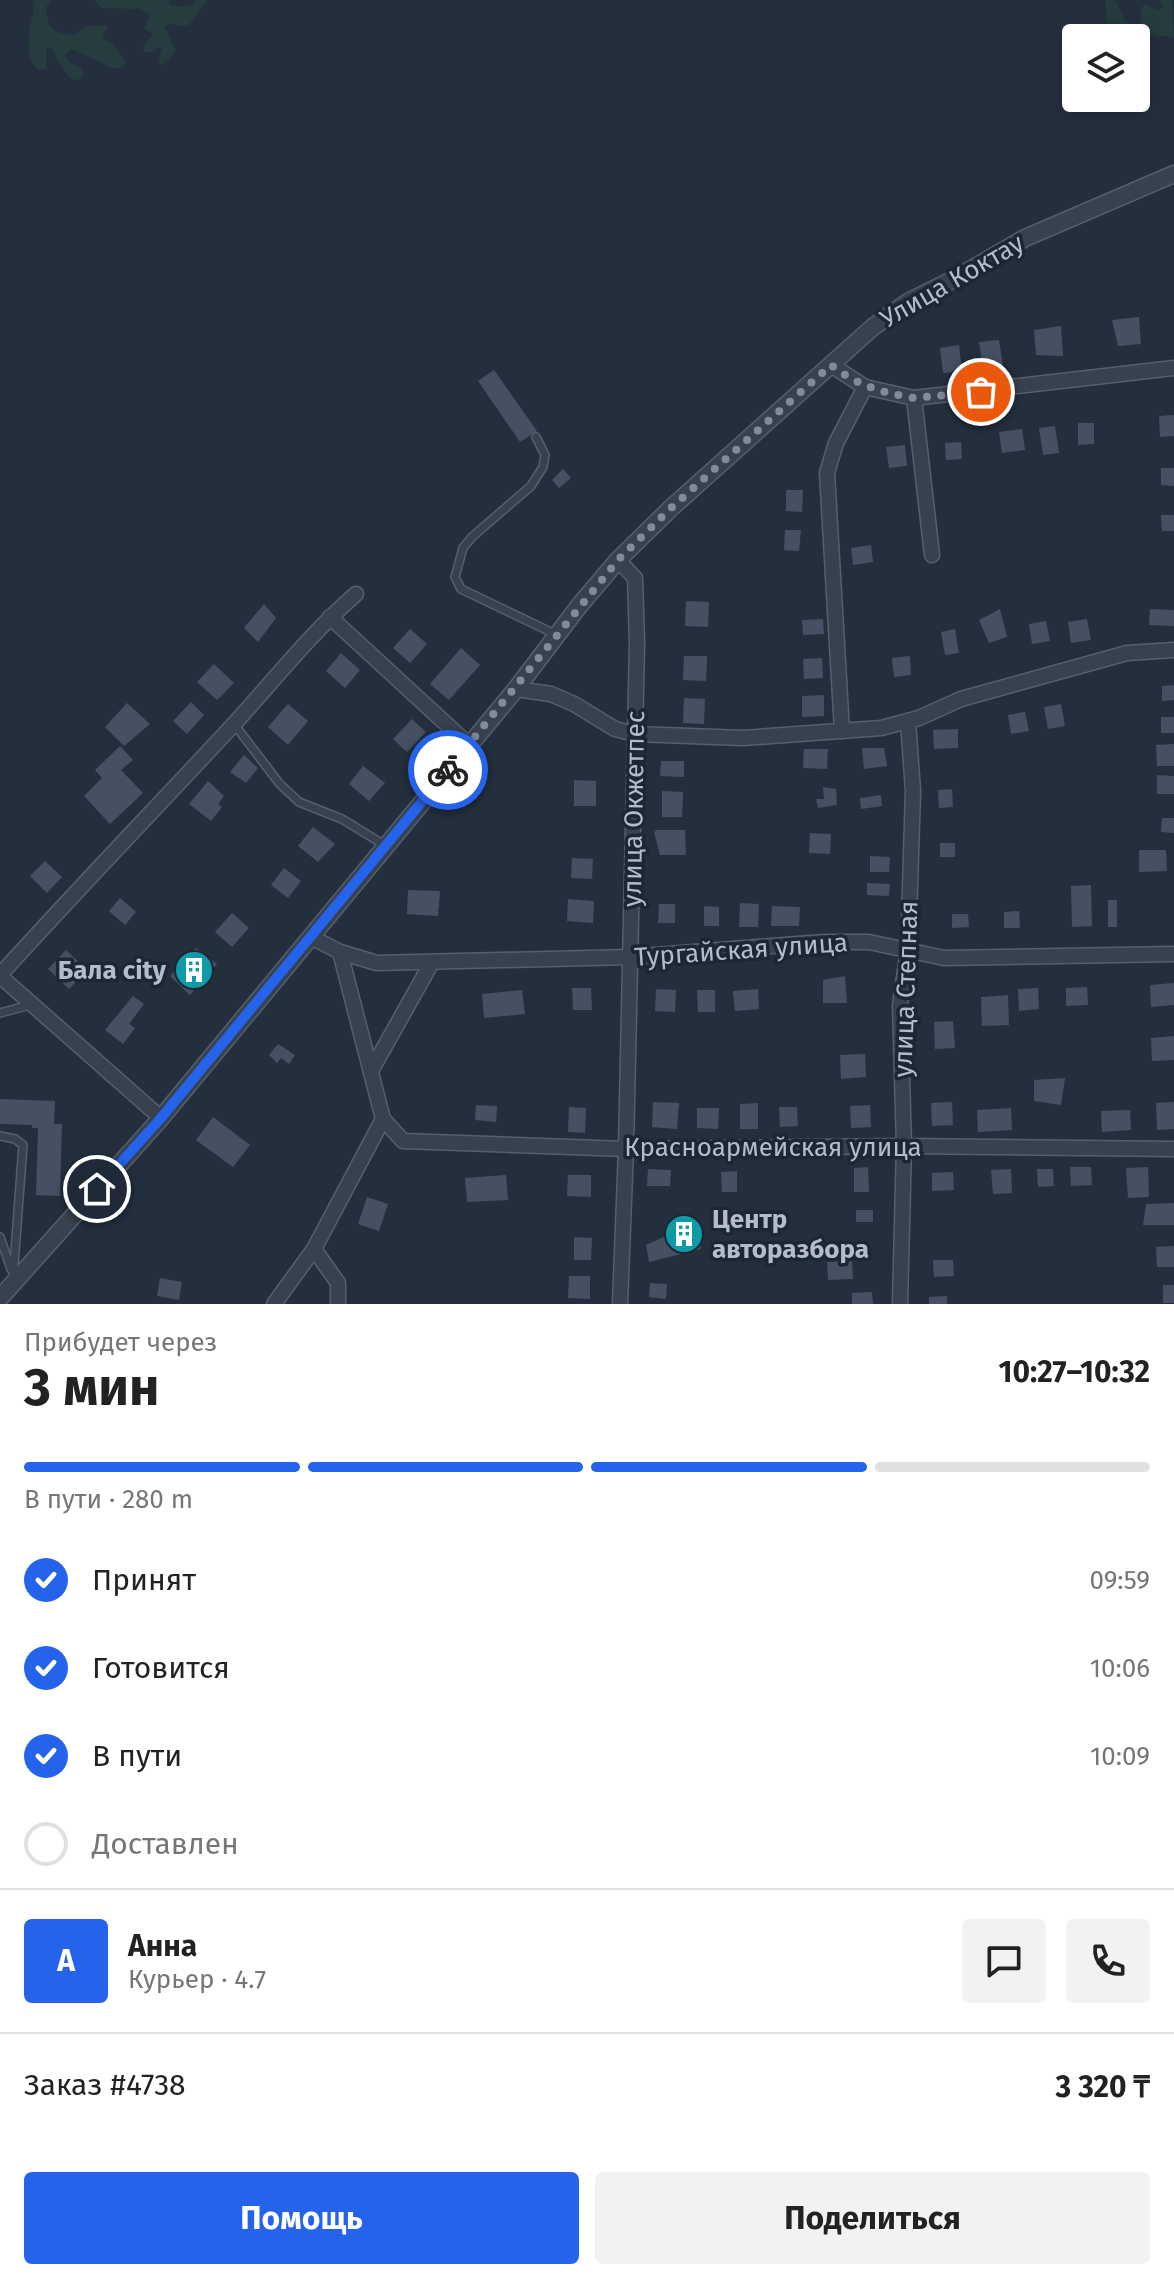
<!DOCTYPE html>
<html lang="ru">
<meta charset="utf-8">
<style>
:root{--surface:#fff;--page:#f2f2f2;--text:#222;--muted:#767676;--line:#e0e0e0;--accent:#2563eb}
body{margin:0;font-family:"Fira Sans",sans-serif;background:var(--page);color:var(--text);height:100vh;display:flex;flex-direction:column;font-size:30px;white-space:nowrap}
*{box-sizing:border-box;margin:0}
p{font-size:26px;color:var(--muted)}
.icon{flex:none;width:44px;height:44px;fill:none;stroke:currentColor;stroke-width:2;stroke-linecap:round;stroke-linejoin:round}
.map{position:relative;height:1304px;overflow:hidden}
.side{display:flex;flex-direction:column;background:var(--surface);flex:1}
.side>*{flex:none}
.controls{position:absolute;left:1062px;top:24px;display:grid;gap:16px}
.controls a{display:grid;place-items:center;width:88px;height:88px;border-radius:8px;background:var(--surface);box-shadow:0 4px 20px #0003;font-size:40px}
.pin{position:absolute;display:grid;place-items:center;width:68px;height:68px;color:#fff;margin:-34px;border:4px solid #fff;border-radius:50%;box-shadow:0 2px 8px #0007}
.courier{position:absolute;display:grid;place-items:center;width:80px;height:80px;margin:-40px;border:6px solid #2563eb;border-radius:50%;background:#fff;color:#222;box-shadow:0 2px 10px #0007}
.head em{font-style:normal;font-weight:700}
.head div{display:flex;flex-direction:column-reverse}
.head{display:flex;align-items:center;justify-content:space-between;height:136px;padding:0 24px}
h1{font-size:52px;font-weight:700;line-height:60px}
.bar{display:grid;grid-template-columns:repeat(4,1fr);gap:12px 8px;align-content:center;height:96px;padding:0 24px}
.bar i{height:10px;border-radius:6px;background:var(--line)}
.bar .current{background:var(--accent)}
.bar p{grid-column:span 4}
.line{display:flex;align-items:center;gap:20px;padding:0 24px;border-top:2px solid var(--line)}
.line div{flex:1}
.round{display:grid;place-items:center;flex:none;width:84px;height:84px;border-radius:8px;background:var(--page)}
ol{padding:0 24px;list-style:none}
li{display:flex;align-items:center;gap:24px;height:88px}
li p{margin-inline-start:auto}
li .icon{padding:8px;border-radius:50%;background:var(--accent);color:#fff;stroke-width:4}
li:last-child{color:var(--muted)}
li i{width:44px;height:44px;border:4px solid var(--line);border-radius:50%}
.button{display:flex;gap:16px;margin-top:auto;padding:16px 24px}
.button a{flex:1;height:92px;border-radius:8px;background:var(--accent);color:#fff;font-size:32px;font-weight:700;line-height:92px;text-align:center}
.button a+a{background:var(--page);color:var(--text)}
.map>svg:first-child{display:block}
.green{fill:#263c3f}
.building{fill:#455162}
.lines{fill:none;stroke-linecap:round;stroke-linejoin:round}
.service-casing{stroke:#565f6c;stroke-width:10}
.minor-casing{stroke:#565f6c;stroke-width:17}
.tertiary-casing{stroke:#565f6c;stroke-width:19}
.service{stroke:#38414e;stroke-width:7}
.minor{stroke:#38414e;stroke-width:14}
.tertiary{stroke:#38414e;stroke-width:16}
.done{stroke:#828b98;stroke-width:8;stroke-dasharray:0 14.4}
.route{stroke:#2563eb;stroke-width:10}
.labels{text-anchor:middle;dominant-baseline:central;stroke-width:7;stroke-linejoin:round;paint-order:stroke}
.street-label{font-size:26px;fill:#b4bcc9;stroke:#1d2633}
.poi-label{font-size:26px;font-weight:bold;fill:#b4bcc9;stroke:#1d2633;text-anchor:end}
</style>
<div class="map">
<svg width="1174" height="1304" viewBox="0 0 1174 1304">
<rect width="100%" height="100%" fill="#242f3e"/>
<!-- green -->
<g class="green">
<path d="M35,0H51L46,8C49,31 51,32 74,35L87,26H108L102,38L114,44L126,63L121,68L114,69L72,49L65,54L68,61L80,67L84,74L79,80L71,79L58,62L52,49L46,46V69L38,70C20,52 33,21 35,0Z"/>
<polygon points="94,0 169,0 169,4 183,7 193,5 195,0 207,0 189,25 178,26 173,23 164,26 175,49 170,59 162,65 158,62 162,47 157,47 149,53 143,51 143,45 154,34 144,29 150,15 140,9 102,8"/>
<polygon points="1106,0 1115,0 1126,22 1134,25 1141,22 1141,8 1146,4 1157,10 1163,7 1160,0 1172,0 1174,37 1110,32 1106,17"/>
</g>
<!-- building -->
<g class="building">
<polygon points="1139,317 1141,344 1118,346 1112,320"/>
<polygon points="1061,326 1063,356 1036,355 1034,330"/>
<polygon points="999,340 1003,366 983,369 979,342"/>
<polygon points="959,345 962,371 943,373 940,348"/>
<polygon points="494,370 537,431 520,442 478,381"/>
<polygon points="1174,415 1174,436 1160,437 1159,416"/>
<polygon points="1078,423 1094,423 1094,444 1078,445"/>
<polygon points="1055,426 1059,453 1043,455 1039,428"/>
<polygon points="1022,429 1025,450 1002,453 999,432"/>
<polygon points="961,442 962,459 946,460 945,443"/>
<polygon points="905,445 907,466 889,468 886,447"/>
<polygon points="1161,468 1174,468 1174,486 1161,485"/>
<polygon points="563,469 571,478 559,488 552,480"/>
<polygon points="786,490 803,490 802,512 786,511"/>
<polygon points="1161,515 1174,515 1174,531 1162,531"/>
<polygon points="785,530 801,530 799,551 784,550"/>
<polygon points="871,545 873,562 853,565 851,548"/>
<polygon points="686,601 709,602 708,627 685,626"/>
<polygon points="264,604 276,618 258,642 244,628"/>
<polygon points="1000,609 1007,637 989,643 979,620"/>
<polygon points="1150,609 1174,610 1174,626 1149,625"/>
<polygon points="823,619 824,634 803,635 802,620"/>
<polygon points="1087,619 1091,640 1071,643 1068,622"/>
<polygon points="1046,621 1050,641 1032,644 1029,624"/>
<polygon points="410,629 427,644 410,663 393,648"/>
<polygon points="955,629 959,653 945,655 941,632"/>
<polygon points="461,648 480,665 449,700 430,684"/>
<polygon points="341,653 360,670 345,688 326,671"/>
<polygon points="684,656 707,656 706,681 683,680"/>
<polygon points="910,656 911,675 894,677 892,658"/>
<polygon points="822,658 823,678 804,679 803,659"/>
<polygon points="214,664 234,683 217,700 197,682"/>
<polygon points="1174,685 1174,700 1162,701 1162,686"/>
<polygon points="824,695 824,716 802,717 802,696"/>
<polygon points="684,698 705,699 704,724 683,723"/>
<polygon points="191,702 204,715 187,734 173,721"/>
<polygon points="127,703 150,724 124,746 105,727"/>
<polygon points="288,704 308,721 288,745 268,727"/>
<polygon points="1061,704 1065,726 1048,729 1044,707"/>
<polygon points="1025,712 1029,731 1011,734 1008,715"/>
<rect x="1161" y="717" width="13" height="16"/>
<polygon points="412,719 426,732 407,752 393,739"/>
<polygon points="958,729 958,748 934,749 933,730"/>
<polygon points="1174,744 1174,766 1157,766 1156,745"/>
<polygon points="120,746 133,760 121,770 143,793 110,824 84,796 102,778 95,770"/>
<polygon points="862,748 884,748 887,766 864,769"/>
<polygon points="804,749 828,749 827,769 803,768"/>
<polygon points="244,755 258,768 246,783 230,772"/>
<polygon points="661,761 684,761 684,777 660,776"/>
<polygon points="363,766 385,783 369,801 349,784"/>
<polygon points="1157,775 1174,776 1174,794 1157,794"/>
<polygon points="574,780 596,781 596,806 574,806"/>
<polygon points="208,781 224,796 218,804 222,807 211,821 189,804"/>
<polygon points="823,787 836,789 837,805 818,808 816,799 824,799"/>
<polygon points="952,789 953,807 939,808 938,790"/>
<polygon points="662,791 683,792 682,817 662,817"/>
<polygon points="881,795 882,806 861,809 860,798"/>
<polygon points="1162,818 1174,818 1174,833 1161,832"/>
<polygon points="313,827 335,844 318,862 298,846"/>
<polygon points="657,830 685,830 686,855 660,855 654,832"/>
<polygon points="810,833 831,834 830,854 809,853"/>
<rect x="940" y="843" width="15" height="14"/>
<polygon points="1139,850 1166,850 1167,871 1139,872"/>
<polygon points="870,856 890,857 889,872 870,872"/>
<polygon points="572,858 593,859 592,879 571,878"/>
<polygon points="45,861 62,877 47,893 30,876"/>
<polygon points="284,868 301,881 288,898 271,885"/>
<polygon points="867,883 890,884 889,896 867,895"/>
<polygon points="1091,885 1092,926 1072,927 1071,886"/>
<polygon points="408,890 440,891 438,916 407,914"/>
<polygon points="120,898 136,912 125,925 109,911"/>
<polygon points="568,899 594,901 593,923 567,921"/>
<rect x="1108" y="900" width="9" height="27"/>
<polygon points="740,903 759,904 758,927 739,927"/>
<polygon points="659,904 675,904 675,923 658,923"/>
<polygon points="704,906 719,907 719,926 704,926"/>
<polygon points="772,906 800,907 799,926 771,926"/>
<polygon points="1019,911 1020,928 1004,928 1004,912"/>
<polygon points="232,913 249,928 232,947 215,932"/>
<polygon points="952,914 968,914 969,927 952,928"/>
<polygon points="196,948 217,964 190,995 170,976"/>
<polygon points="66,950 87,970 69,989 48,969"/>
<polygon points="845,976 847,1003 823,1003 823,980"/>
<polygon points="1174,983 1174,1005 1151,1007 1150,985"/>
<polygon points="1087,987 1088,1005 1066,1006 1066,988"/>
<polygon points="572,988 591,988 592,1010 573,1010"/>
<polygon points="1038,988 1039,1009 1019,1011 1018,989"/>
<polygon points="656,989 676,990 675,1012 655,1011"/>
<polygon points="758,989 759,1009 735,1011 733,991"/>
<polygon points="522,990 525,1014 484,1018 482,994"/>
<polygon points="697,990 715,990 715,1012 698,1012"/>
<polygon points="1008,995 1009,1025 982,1026 981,997"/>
<polygon points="133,996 144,1004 129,1024 135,1028 123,1044 105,1030"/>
<polygon points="953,1021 955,1048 935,1049 934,1022"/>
<polygon points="1174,1036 1174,1060 1152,1061 1151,1038"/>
<polygon points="278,1044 295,1055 289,1064 281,1058 277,1063 269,1055"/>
<polygon points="865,1054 866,1077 841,1079 840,1055"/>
<polygon points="1065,1078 1061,1105 1034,1101 1034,1080"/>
<polygon points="0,1099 55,1101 54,1124 62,1124 60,1196 36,1195 38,1128 32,1128 32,1125 0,1124"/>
<polygon points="653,1102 679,1103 677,1129 652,1127"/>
<polygon points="952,1102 953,1125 932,1126 931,1103"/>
<polygon points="1174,1102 1174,1129 1157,1130 1156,1103"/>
<polygon points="758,1103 758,1129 740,1129 740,1104"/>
<polygon points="476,1105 497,1106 496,1122 475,1120"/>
<polygon points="870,1105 871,1127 851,1128 850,1106"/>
<polygon points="569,1107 586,1108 585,1133 568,1132"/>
<polygon points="779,1107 797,1107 798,1126 780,1127"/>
<polygon points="697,1108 719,1108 718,1129 697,1128"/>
<polygon points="1011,1108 1012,1130 978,1132 977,1110"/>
<polygon points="1130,1110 1131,1130 1102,1132 1101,1111"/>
<polygon points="213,1117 250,1145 233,1167 196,1140"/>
<polygon points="868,1167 869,1192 854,1192 854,1168"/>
<polygon points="1070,1167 1091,1167 1092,1185 1071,1186"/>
<polygon points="1148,1167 1149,1197 1128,1198 1126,1168"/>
<polygon points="648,1169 671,1170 670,1186 647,1186"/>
<polygon points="1011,1169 1012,1193 993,1194 991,1170"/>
<polygon points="1037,1169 1053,1169 1054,1186 1038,1187"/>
<polygon points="737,1171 737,1192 722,1192 721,1172"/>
<polygon points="953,1172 954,1190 932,1191 932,1173"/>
<polygon points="506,1175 508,1200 467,1202 465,1178"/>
<polygon points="568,1175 591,1175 591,1197 567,1196"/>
<polygon points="367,1197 388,1204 379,1231 358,1224"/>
<polygon points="1174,1203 1174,1225 1143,1225 1146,1204"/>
<rect x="856" y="1210" width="17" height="12"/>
<polygon points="695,1223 701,1249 649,1262 646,1245"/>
<polygon points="574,1237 592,1238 591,1260 574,1260"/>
<polygon points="1174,1246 1174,1267 1157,1267 1156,1247"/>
<polygon points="852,1260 853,1279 828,1280 827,1262"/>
<polygon points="933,1260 953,1260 954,1276 934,1277"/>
<polygon points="569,1276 590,1276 590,1299 568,1298"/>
<polygon points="160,1278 182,1282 179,1300 157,1296"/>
<polygon points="650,1283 667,1284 666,1299 649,1297"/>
<rect x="1163" y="1285" width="11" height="18"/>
<polygon points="872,1292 873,1304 852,1304 852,1293"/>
<polygon points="947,1296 947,1304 929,1304 929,1297"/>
</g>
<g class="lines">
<!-- service casing -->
<g class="service-casing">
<g id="service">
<polyline points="536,437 545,455 543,467 531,486 472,537 463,548 455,577 461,589 557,635"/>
<polyline points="234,724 279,783 299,802 342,819 386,846"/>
<polyline points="0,1013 30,1005"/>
<polyline points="0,1136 15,1139 23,1145 13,1278"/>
<polyline points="0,1237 11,1269"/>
</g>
</g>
<!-- minor casing -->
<g class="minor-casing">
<g id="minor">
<polyline points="831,365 865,387 914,398 1174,368"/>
<polyline points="914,398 932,555"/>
<polyline points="618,560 635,578 637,643 626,1149 620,1304"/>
<polyline points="330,617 469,745"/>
<polyline points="516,689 551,694 574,704 615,729 635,734 743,738 881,728 919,718 961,699 1127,653 1174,650"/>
<polyline points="842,731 827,473 836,443 865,387"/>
<polyline points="311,937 340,952 377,963 630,957 824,942 869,942 944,958 1174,954"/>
<path d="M0,975C77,890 156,808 234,724C274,680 311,633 356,594"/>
<polyline points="0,976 161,1118"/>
<polyline points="371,1071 432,962"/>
<polyline points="383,1119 403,1141 626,1149 904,1146 1174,1149"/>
<polyline points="314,1249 338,1283 338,1304"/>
<polyline points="274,1304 314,1249 383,1119 340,952"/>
<polyline points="900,1304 904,1146 900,1005 908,950 913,791 908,721"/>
</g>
</g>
<!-- tertiary casing -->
<g class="tertiary-casing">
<polyline id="tertiary" points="0,1298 161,1118 516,689 579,606 618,560 671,508 873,327 908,302 960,276 1025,238 1174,174"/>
</g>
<!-- service -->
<use href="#service" class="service"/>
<!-- minor -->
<use href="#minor" class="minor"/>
<!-- tertiary -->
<use href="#tertiary" class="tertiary"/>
</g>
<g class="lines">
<!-- done -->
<path class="done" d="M448,770L618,560L671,508L831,365C856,385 883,393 914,398L981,392"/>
<!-- route -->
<polyline class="route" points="97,1189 161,1118 448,770"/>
</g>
<!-- icons -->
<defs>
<g id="building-disc" transform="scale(2)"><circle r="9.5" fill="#0f9aa8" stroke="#1d2633"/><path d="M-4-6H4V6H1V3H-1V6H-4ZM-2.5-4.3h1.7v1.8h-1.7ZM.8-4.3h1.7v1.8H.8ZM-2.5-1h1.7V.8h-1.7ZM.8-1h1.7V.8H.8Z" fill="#fff"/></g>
</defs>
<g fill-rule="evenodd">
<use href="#building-disc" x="194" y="970"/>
<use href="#building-disc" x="684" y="1234"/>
</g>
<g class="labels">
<!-- street labels -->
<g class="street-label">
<text transform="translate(952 281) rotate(-30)">Улица Коктау</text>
<text transform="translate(634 809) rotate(-89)">улица Окжетпес</text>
<text transform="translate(741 950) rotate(-4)">Тургайская улица</text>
<text transform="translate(906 989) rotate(-88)">улица Степная</text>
<text x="773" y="1147">Красноармейская улица</text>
</g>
<!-- poi labels -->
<g class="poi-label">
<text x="166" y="970">Бала city</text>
<text x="712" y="1219" text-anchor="start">Центр<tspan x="712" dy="30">авторазбора</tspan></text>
</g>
</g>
</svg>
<div class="controls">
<a><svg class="icon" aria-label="layers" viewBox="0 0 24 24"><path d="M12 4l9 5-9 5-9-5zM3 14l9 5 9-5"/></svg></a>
</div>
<div class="pin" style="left:981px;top:392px;background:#ea580c"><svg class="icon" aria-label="bag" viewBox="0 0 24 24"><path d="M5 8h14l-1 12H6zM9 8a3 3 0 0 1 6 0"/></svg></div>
<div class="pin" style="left:97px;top:1189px;background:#1f2937"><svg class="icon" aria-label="home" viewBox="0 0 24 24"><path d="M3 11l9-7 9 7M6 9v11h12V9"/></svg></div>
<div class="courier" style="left:448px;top:770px"><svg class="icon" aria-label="bike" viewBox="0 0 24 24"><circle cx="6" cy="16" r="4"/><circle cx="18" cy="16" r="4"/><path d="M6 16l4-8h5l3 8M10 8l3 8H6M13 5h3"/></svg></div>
</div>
<section class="side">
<div class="head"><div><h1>3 мин</h1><p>Прибудет через</p></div><em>10:27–10:32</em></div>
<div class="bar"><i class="current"></i><i class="current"></i><i class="current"></i><i></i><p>В пути · 280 m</p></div>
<ol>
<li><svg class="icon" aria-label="check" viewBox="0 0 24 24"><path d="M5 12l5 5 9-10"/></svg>Принят<p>09:59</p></li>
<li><svg class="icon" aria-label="check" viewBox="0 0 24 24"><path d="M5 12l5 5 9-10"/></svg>Готовится<p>10:06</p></li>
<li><svg class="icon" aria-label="check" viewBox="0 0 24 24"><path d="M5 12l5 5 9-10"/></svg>В пути<p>10:09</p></li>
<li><i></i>Доставлен</li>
</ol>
<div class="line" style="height:144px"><b class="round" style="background:var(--accent);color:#fff">А</b><div><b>Анна</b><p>Курьер · 4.7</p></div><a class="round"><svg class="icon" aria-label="chat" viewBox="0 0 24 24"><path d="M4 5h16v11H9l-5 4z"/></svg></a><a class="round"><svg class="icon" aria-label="phone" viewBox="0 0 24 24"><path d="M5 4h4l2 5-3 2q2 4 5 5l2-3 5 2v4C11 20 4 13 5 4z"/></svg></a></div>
<div class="line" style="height:104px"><div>Заказ #4738</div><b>3 320 ₸</b></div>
<div class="button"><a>Помощь</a><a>Поделиться</a></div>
</section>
